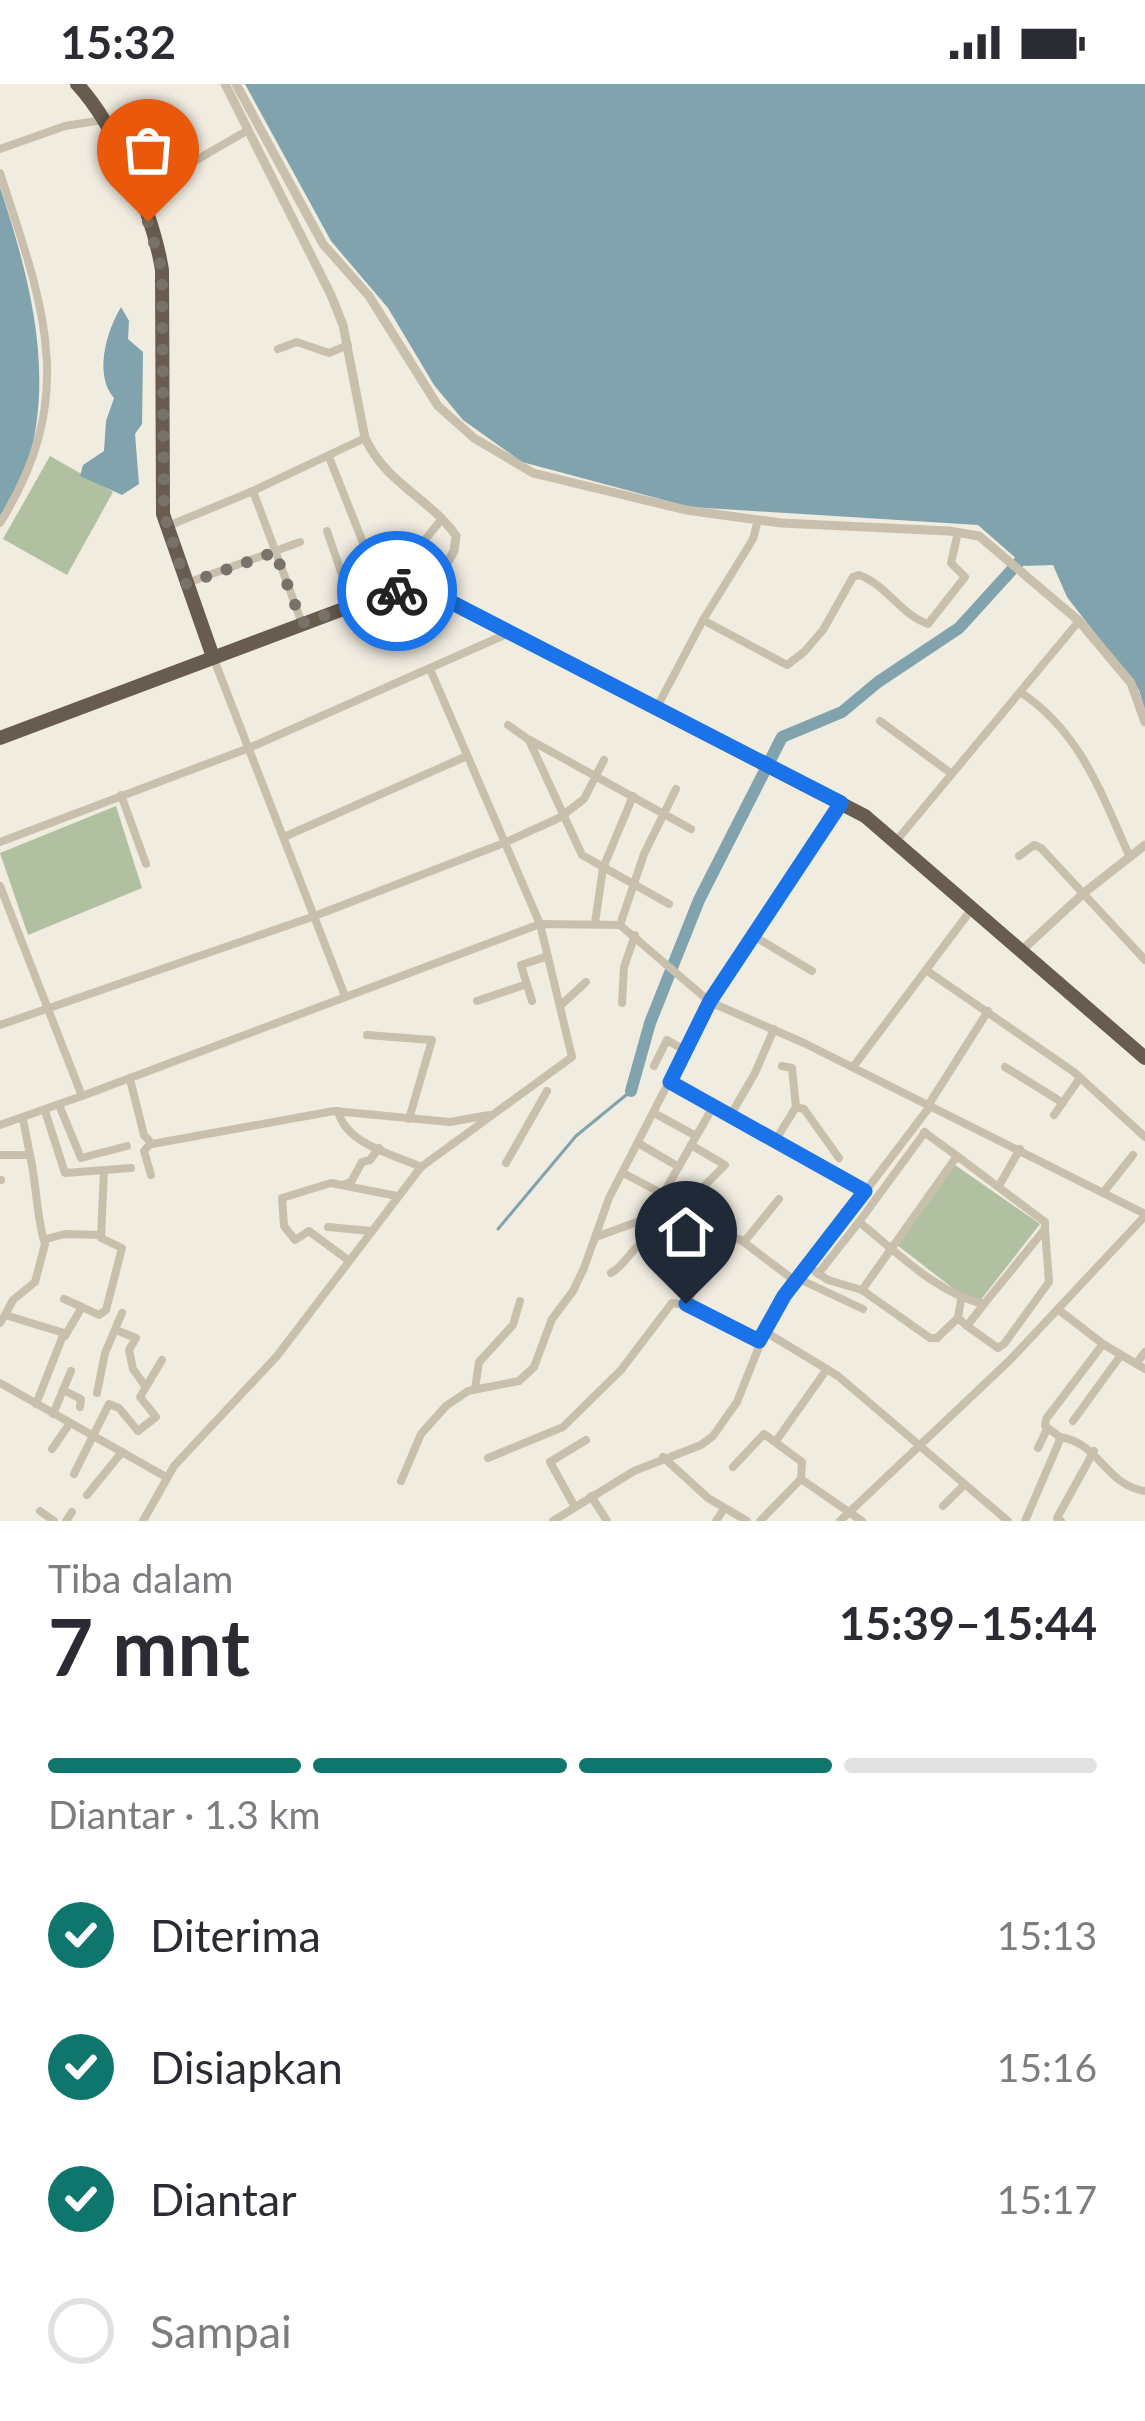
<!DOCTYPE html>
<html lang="id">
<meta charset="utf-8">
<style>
:root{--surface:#fff;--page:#f7f7f7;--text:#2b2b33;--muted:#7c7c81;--line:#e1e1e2;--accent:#0f766e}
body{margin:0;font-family:Lato,sans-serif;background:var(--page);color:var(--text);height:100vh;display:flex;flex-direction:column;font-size:45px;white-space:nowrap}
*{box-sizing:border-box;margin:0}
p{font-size:39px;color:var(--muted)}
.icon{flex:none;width:66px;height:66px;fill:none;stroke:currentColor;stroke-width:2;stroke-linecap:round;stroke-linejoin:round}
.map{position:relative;height:1437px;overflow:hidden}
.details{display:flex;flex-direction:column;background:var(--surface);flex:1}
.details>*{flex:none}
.pin{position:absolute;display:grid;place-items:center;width:102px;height:102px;color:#fff;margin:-123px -51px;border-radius:50% 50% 50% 0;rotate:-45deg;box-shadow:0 0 12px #0007}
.pin .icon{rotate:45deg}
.courier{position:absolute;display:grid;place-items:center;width:120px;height:120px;margin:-60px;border:9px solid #1a73e8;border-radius:50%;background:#fff;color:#222;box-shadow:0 3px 15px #0007}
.head em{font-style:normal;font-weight:700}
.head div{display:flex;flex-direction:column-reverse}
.head{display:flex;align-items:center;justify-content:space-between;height:204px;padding:0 48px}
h1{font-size:78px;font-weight:700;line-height:90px}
.bar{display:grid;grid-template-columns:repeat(4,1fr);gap:18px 12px;align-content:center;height:144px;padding:0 48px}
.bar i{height:15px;border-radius:9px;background:var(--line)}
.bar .active{background:var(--accent)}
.bar p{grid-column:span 4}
ol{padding:0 48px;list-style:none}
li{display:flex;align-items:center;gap:36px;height:132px}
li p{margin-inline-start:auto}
li .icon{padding:12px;border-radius:50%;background:var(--accent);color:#fff;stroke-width:4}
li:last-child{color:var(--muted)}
li i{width:66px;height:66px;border:6px solid var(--line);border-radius:50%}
.status{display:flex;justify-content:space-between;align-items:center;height:84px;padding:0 60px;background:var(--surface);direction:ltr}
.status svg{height:33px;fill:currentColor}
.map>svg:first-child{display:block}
.green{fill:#b0c0a1}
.water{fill:#81a3ad}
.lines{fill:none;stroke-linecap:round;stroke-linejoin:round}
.stream{stroke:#81a3ad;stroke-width:3}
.river{stroke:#81a3ad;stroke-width:12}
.minor{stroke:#c9bfad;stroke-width:8}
.tertiary{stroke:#c9bfad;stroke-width:9}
.trunk{stroke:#685c50;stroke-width:14}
.done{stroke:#79726a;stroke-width:12;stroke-dasharray:0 21.6}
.route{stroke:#1a73e8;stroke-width:15}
</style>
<div class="status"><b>15:32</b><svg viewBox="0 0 49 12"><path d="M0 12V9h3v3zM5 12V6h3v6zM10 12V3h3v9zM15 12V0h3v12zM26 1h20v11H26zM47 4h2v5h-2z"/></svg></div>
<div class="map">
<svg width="1145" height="1437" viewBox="0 0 1145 1437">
<rect width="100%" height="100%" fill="#f1ece0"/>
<!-- green -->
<g class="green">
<polygon points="50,372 113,408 67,491 3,455"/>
<polygon points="116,722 142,804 28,851 0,769"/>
<polygon points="955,1081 1040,1140 976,1222 897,1161"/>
</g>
<!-- water -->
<g class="water">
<polygon points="245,0 1145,0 1145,626 1139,606 1067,513 1053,481 1025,482 978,441 690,423 522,378 463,336 434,301 388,224 331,157"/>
<path d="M0,103C30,195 56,291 26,386C20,403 9,420 0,436Z"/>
<path d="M121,223L129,237L128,255L143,268L142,340L135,350L139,400L122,411L80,392L83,381L104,367L106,337L114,314C94,291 106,248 121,223Z"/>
</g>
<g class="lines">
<!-- stream -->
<polyline class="stream" points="498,1145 576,1052 631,1007"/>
<!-- river -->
<polyline class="river" points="631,1007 650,939 699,816 782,653 842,628 878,598 959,544 1019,478"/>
<!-- minor -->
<g class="minor">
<polyline points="0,65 65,42 102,36"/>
<path d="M0,89C43,221 80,311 0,439"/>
<polyline points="140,109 248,46"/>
<polyline points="278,265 297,258 329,269 348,261"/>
<polyline points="329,373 383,509"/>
<polyline points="253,407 302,539"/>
<polyline points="168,442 253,407 365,354"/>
<polyline points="327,447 352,520"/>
<polyline points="415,468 441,436"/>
<polyline points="187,499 300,458"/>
<polyline points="703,536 753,455 758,436"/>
<polyline points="213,573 345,912"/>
<path d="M1020,608C1080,647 1101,709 1129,771"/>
<path d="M657,623L703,536L787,581L804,568L823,546L853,493L859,491C887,501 901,531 928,540L965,493L951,479L958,448"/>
<polyline points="880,637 952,690"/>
<polyline points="508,641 529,656 582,771 669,820"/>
<polyline points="530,656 691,745"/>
<polyline points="121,711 146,780"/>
<polyline points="284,753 467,672"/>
<polyline points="897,756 1079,537"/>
<polyline points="0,758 249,664 509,549"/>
<polyline points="1019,772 1034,761 1041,764 1145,876"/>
<polyline points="0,802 82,1012 540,840 620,841 710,918 804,959 1145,1130"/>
<polyline points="595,839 603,784 633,712"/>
<polyline points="620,841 644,770 676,705"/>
<polyline points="754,852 812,887"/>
<polyline points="926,886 1074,988 1145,1053"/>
<polyline points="477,917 527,900"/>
<polyline points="532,917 521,881 548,872"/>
<polyline points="622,919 624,883 635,851"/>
<polyline points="561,921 586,898"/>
<polyline points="0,941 312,833 504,759 559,734 584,715 604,676"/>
<polyline points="367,951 432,956 409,1035"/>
<polyline points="654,982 667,956 686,967"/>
<polyline points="853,983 971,826"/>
<polyline points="1005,983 1063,1019"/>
<polyline points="130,995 144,1051 152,1060 334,1027 450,1038 489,1031"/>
<polyline points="670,998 865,1107"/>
<polyline points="929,1020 988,927"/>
<polyline points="59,1021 81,1074 127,1062"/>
<polyline points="796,1023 804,1025 839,1074"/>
<polyline points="45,1027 65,1089 131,1084"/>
<path d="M338,1027C346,1060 392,1070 421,1083"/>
<polyline points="654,1029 696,1052"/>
<polyline points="1054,1031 1080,994"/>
<polyline points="730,1032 755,989 774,945"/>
<polyline points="0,1041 82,1012"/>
<polyline points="924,1048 957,1072"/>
<polyline points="775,1057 796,1023 792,984 782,982"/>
<polyline points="638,1059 679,1083"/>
<polyline points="150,1060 144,1067 151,1091"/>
<polyline points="0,1071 30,1071 23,1035"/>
<polyline points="506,1079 547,1007"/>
<polyline points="0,1096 1,1096"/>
<polyline points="345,1100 351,1098 362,1078 370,1076 379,1064"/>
<polyline points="1000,1100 1020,1065"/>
<polyline points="1103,1109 1133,1071"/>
<polyline points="663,1110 713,1023"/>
<polyline points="859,1138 925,1048"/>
<polyline points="328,1143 371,1147"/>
<polyline points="596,1153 645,1135 663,1110 623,1089"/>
<polyline points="46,1155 65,1150 101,1151"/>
<polyline points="744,1158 779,1115"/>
<polyline points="348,1176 309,1147 295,1156 284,1142 282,1114 331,1099 397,1112"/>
<polyline points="807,1182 828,1196 862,1206 930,1254 937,1254 958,1234"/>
<path d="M611,1189C629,1179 631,1160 653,1154L725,1081L691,1061"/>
<path d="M818,1190L859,1138C896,1167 937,1210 984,1220L1045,1145V1138L957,1072L862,1206"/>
<polyline points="797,1194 863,1225"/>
<polyline points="64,1215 82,1223 65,1252"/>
<polyline points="961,1216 958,1234 967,1242 984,1220"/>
<polyline points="686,1221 716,1160 727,1151 741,1156 795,1197"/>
<polyline points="82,1223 99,1231 106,1226 122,1164 101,1154 104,1086"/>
<polyline points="1059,1226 1103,1260 1145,1285"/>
<path d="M5,1231L13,1216L35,1198L45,1160C36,1132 37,1102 30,1071"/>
<polyline points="0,1239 5,1231 64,1249 36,1320"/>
<polyline points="967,1242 998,1264 1004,1260 1049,1198 1045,1145"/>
<polyline points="116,1246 136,1254 129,1266 133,1285 145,1302"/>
<polyline points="764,1247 838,1292 1008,1437"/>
<polyline points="1136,1280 1145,1268"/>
<polyline points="0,1299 166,1393"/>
<polyline points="475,1305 479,1278 513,1241 520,1217"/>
<polyline points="63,1306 81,1315 80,1323"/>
<polyline points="97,1309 105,1269 122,1229"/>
<polyline points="53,1330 71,1287"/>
<polyline points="1073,1337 1121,1271"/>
<path d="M1060,1353C1100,1359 1105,1401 1145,1407"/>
<polyline points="776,1357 827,1285"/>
<polyline points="1038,1364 1047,1345"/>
<polyline points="52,1365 70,1339"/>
<polyline points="663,1373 708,1414 747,1437"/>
<polyline points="488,1374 563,1343 621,1286 672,1219 686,1221 759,1257"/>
<polyline points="733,1383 764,1350 802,1378 801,1395"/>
<polyline points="74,1390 109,1320 119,1324 138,1347 156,1333 140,1313 162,1276"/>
<polyline points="401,1397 421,1350 446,1322 468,1307 519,1297 534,1283 552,1235 573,1207 584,1184 609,1114 710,918 840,720"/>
<polyline points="87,1411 122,1368"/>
<polyline points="591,1412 607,1437"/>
<polyline points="943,1422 964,1401"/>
<polyline points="575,1423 550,1378 586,1356"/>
<polyline points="40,1427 54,1437"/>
<polyline points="66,1437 72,1428"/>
<polyline points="143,1437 174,1382 277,1272 421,1083 572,973 540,840 430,585"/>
<polyline points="553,1437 634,1387 701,1361 713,1352 737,1318 772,1230 931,1021"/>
<polyline points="716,1437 724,1425"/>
<polyline points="760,1437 801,1395 862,1437"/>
<polyline points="840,1437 1011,1275 1145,1132"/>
<polyline points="1025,1437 1059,1358 1060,1353 1045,1342 1046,1335 1103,1260"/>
<polyline points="1061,1437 1057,1434 1094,1367"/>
</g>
<!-- tertiary -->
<g class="tertiary">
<path d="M225,0L331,211L343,241L365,354C387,401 429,413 456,452L454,467L431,508"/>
<polyline points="236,0 323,160 369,212 438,322 474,354 533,389 686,426 781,439 949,447 979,452 1079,537 1131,599 1145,638"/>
<polyline points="1022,866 1085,808 1145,761"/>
</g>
<!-- trunk -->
<g class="trunk">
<path d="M77,0C116,42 153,130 162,186L163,430L213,573"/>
<polyline points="0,654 370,515 406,505 431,508 865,732 1145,974"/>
</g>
</g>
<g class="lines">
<!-- done -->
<polyline class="done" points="148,138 162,186 164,430 186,500 275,468 302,539 397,507"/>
<!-- route -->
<polyline class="route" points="397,507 416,505 443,514 841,719 710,917 670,998 865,1107 784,1212 759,1257 686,1220"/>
</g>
</svg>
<div class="pin" style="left:148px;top:138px;background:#ea580c"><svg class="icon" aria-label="bag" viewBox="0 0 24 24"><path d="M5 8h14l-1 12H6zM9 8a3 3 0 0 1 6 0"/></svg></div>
<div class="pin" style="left:686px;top:1220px;background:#1f2937"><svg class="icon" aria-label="home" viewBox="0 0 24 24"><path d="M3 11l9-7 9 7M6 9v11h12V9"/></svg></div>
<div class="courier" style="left:397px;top:507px"><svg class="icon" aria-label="bike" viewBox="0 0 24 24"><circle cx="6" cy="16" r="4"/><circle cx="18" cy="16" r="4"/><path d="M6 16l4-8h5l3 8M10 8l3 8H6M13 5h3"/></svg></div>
</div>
<section class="details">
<div class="head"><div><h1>7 mnt</h1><p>Tiba dalam</p></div><em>15:39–15:44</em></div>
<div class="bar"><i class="active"></i><i class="active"></i><i class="active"></i><i></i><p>Diantar · 1.3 km</p></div>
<ol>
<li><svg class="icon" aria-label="check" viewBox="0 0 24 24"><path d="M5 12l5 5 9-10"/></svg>Diterima<p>15:13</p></li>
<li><svg class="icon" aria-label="check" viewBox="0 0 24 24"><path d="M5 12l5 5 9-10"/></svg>Disiapkan<p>15:16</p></li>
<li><svg class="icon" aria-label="check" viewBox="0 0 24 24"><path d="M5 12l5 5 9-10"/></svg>Diantar<p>15:17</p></li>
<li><i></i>Sampai</li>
</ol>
</section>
